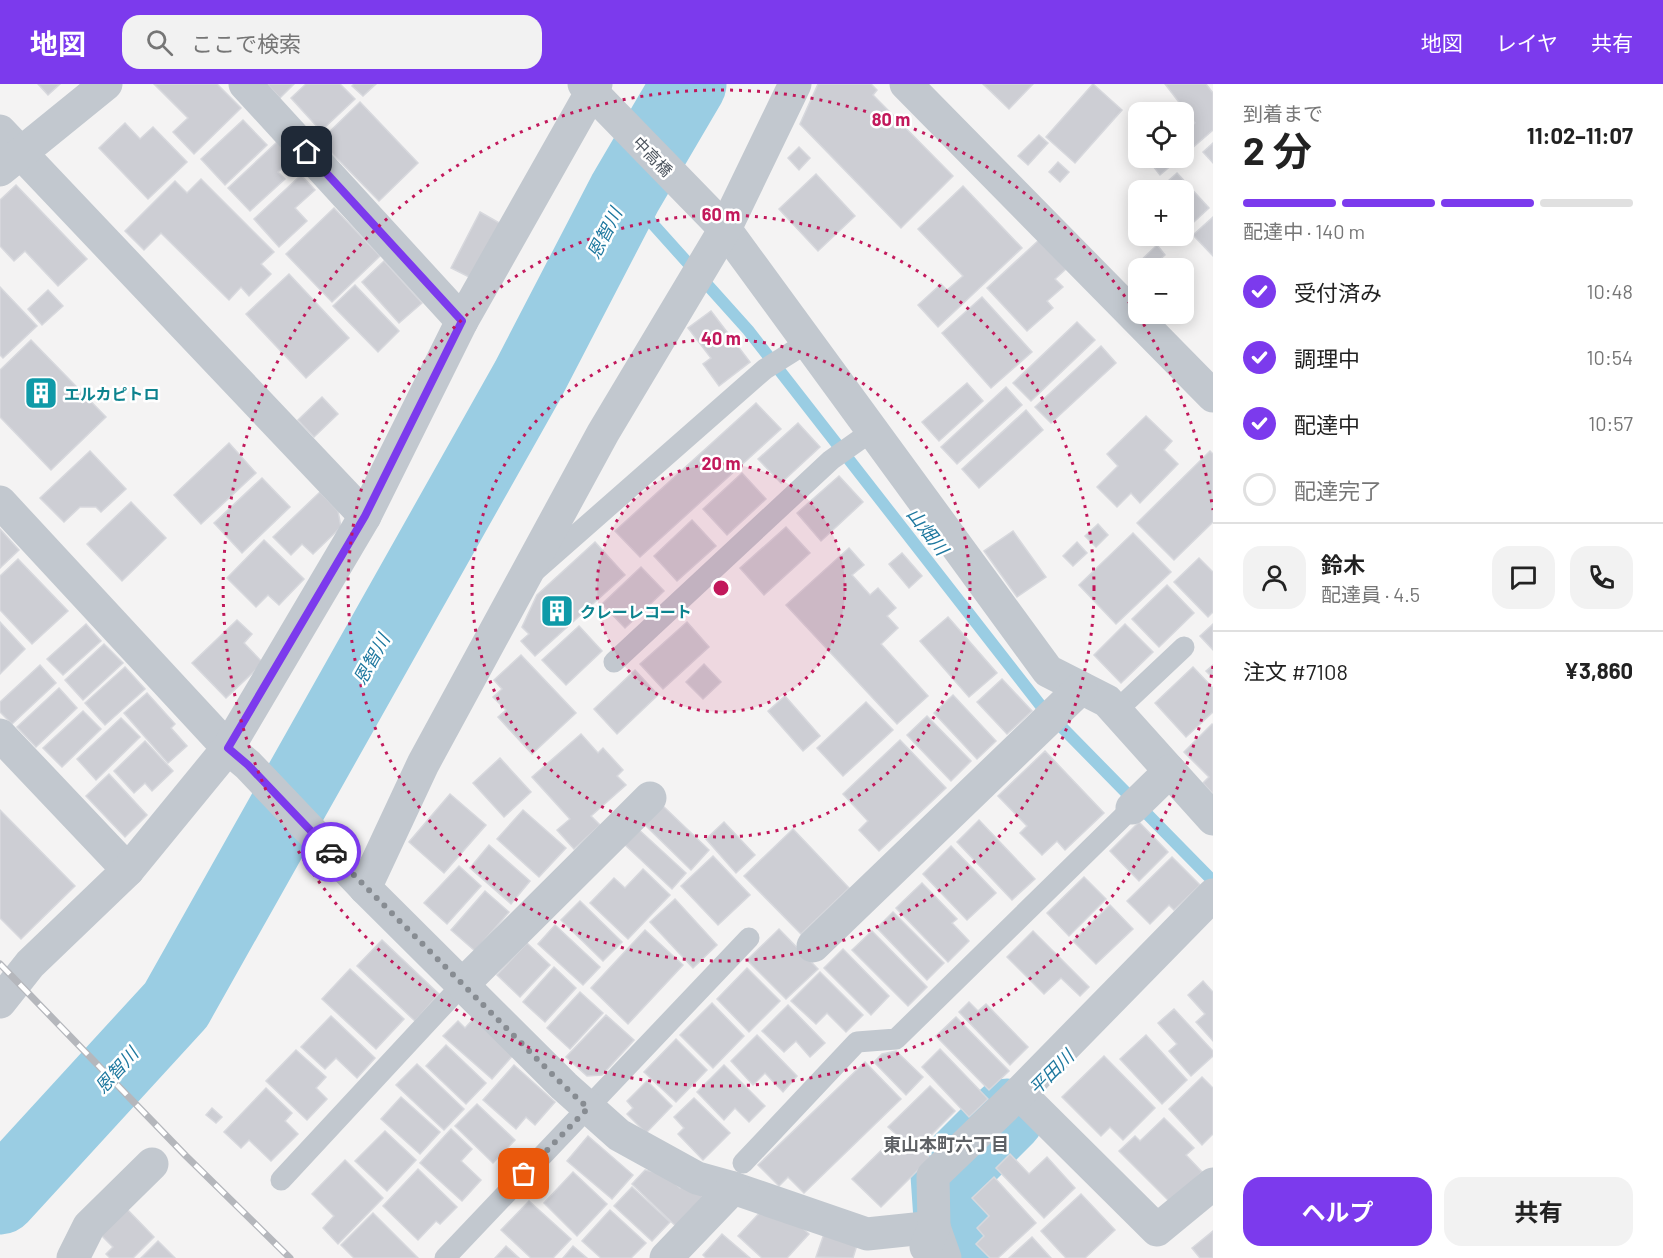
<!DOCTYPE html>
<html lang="ja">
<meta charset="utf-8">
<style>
:root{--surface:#fff;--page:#f2f2f2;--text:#222;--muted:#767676;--line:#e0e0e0;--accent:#7c3aed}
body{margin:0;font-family:Barlow,"Noto Sans JP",sans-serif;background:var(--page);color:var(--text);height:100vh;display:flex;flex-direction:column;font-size:22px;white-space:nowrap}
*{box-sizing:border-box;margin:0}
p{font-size:20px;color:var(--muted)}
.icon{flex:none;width:33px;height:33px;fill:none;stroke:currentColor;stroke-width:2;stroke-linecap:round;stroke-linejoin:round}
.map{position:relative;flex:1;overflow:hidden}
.drawer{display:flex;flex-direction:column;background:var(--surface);width:450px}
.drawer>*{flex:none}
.controls{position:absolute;left:1128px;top:18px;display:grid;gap:12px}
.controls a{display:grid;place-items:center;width:66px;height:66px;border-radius:12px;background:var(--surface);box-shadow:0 3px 15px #0003;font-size:30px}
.pin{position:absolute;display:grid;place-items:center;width:51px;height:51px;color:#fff;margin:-26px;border-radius:12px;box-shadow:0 3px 9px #0006}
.courier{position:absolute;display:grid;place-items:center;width:60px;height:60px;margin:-30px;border:4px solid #7c3aed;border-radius:50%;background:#fff;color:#222;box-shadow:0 2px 8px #0007}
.summary em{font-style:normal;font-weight:700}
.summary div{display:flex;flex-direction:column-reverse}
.summary{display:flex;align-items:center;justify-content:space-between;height:102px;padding:0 30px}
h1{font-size:39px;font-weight:700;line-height:45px}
.bar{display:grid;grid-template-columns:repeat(4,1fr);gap:9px 6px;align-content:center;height:72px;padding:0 30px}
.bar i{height:8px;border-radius:4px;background:var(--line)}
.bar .current{background:var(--accent)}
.bar p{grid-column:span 4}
.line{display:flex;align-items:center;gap:15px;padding:0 30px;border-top:2px solid var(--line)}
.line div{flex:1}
.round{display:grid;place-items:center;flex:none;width:63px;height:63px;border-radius:18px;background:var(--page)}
ol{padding:0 30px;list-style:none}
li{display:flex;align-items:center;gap:18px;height:66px}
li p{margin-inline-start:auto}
li .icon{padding:6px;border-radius:50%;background:var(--accent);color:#fff;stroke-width:4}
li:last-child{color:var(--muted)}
li i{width:33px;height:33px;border:3px solid var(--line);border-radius:50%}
.button{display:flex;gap:12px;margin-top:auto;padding:12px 30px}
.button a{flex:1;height:69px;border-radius:18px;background:var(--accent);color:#fff;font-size:24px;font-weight:700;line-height:69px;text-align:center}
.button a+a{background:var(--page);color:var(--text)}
header{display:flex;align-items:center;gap:36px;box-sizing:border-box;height:84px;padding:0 30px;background:var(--accent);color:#fff}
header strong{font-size:28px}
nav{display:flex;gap:33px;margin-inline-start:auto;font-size:21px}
.search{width:420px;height:54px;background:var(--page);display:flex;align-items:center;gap:15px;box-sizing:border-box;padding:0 21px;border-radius:18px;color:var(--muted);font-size:22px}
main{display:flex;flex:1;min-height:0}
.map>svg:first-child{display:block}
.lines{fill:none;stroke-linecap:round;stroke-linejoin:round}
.stream{stroke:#9acde3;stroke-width:12}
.river{stroke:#9acde3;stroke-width:75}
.building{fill:#cdced4;stroke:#d7d8dd;stroke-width:1.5}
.lane{stroke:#c2c8cf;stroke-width:21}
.street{stroke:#c2c8cf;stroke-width:33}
.rail-casing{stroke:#b5b7bc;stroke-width:7}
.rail{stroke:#fff;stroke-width:4.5;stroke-dasharray:14;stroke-linecap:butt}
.done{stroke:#878c92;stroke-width:6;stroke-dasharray:0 10.8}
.route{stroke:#7c3aed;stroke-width:8}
.ring{fill:none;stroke:#c2185b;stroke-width:3;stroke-dasharray:3 6}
.labels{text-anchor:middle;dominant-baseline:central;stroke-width:5;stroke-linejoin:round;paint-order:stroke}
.street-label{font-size:16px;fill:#4c545e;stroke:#fff}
.culture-label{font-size:16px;font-weight:bold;fill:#0d838f;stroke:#fff;text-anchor:start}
.water-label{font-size:18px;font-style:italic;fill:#1e789f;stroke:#fff}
.neighbourhood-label{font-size:18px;font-weight:bold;fill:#5f6266;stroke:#fff}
.centre{fill:#c2185b;stroke:#fff;stroke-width:3}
.ring-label{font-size:18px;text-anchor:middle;font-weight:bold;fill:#c2185b;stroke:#fff;stroke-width:5;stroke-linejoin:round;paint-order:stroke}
</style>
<header>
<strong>地図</strong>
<div class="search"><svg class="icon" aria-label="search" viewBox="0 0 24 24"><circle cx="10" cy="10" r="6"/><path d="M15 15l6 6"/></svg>ここで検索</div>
<nav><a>地図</a><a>レイヤ</a><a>共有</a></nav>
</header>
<main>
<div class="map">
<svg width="1213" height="1174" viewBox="0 0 1213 1174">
<rect width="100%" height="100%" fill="#f4f3f3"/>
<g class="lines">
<!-- stream -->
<polyline class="stream" points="625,109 748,246 1041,622 1213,797"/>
<!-- river -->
<g class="river">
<polyline points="0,1113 176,921 528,296 625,109 689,0"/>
<polyline points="961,1174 952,1149 948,1091 1007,1032"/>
</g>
</g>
<!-- building -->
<g class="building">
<polygon points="38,0 60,0 48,11"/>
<polygon points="154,0 217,0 241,24 194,70 173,48 188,34"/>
<polygon points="267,0 294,0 280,14"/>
<polygon points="306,0 340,0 355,15 321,47 291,14"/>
<polygon points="354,0 376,0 363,12 352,2"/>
<polygon points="818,0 871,0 877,6 873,11 953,92 901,144 800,40"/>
<polygon points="983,0 1033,0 1009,25"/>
<polygon points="1093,0 1122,26 1075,79 1046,53"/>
<polygon points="1165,0 1206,0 1213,9 1213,46 1184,71 1184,48 1195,39"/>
<polygon points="360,18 418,79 379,117 320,57"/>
<polygon points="243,36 267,61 225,101 201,75"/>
<polygon points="125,39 140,55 153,43 187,78 148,115 99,64"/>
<polygon points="1039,51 1048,59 1028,81 1018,72"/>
<polygon points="277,58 293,74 278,88 285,95 250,127 228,104"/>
<polygon points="1213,59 1213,79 1203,68"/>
<polygon points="799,63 810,74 799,86 788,74"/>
<polygon points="1153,74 1180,74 1160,91 1149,77"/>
<polygon points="1058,78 1069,88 1060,98 1049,88"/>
<polygon points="1177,89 1209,124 1184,147 1184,106 1158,106"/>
<polygon points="816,90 855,132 818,167 779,125"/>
<polygon points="301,91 315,106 295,124 307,137 279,163 254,135"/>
<polygon points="201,95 274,168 261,180 271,190 249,212 241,203 229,216 161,149 144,166 125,147 175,97 187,109"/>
<polygon points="16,101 87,175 58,202 25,167 14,177 0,162 0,116"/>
<polygon points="963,102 1022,164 938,243 918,221 941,200 947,206 963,192 918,145"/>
<polygon points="334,124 380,172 332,218 286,170"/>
<polygon points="480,128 503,141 475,196 451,184"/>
<polygon points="1213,133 1213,172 1193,151"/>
<polygon points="1159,152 1178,152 1168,161"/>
<polygon points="1039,156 1066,185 1055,195 1063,203 1047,217 1053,224 1027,247 987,204"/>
<polygon points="1157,161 1165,171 1150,184 1138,184 1138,193 1132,185"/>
<polygon points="384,177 422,219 399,239 362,198"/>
<polygon points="289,190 349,254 306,294 246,230"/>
<polygon points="355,201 399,247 378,268 333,222"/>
<polygon points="0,203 37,242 3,274 0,271"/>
<polygon points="48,206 63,222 42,241 28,225"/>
<polygon points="982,213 1032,268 991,304 942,249"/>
<polygon points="711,227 750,278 719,302 703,280 711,274 688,244"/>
<polygon points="1077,238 1095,256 1031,317 1013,299"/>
<polygon points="31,256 106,333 51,386 0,333 0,286"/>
<polygon points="1101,262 1116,279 1051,339 1035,323"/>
<polygon points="967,299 983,317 939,357 922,338"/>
<polygon points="1006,303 1022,321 957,380 941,363"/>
<polygon points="322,313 338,330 314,353 298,336"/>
<polygon points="756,319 781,345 640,473 615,447"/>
<polygon points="1026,326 1043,346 979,404 962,385"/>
<polygon points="1146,332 1172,357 1164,366 1178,380 1140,419 1131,409 1117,423 1097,403 1118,382 1107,370"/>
<polygon points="798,339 820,363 781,399 758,375"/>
<polygon points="229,359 256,389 201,440 174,411"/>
<polygon points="90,367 126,405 101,428 96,423 80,423 64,438 40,414"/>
<polygon points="1210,367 1213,370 1213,438 1174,476 1137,439"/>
<polygon points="742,389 766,415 727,451 703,425"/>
<polygon points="839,392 863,418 821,457 797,429"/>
<polygon points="262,394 290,423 242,469 214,439"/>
<polygon points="320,408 338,427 341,443 313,470 302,460 291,471 273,453"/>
<polygon points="131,418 166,454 122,497 87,460"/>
<polygon points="692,436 716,462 677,497 654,472"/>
<polygon points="1098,440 1108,451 1096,463 1085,452"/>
<polygon points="786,443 810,469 764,511 740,484"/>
<polygon points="0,445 19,466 0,484"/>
<polygon points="1013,447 1046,493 1017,513 984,467"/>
<polygon points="1133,449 1171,488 1116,540 1079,501"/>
<polygon points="264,456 304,495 279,521 268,511 256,523 227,494"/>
<polygon points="595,458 625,491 535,572 521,557 529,550 522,543 537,511"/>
<polygon points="1077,458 1087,469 1073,482 1063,472"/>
<polygon points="849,464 864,481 852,491 870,511 878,504 896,524 887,532 898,544 881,560 928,612 897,640 786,521"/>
<polygon points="902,469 922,492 909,504 889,480"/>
<polygon points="1199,474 1213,488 1213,528 1208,533 1174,498"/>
<polygon points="18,475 68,527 32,560 0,526 0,492"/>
<polygon points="641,483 664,507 625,544 602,520"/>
<polygon points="1167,501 1194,529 1159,563 1132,535"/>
<polygon points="948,533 997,589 969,613 920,557"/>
<polygon points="237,536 252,550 244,559 263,579 226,614 192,579"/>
<polygon points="0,538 25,565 0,590"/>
<polygon points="687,538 709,563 663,605 640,580"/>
<polygon points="86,540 101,557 63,591 47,575"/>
<polygon points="1125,540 1153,568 1121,599 1094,571"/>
<polygon points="1213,540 1213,566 1200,552"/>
<polygon points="579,542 602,567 566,601 542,576"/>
<polygon points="104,560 123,579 83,616 65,596"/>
<polygon points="521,571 576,629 532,670 498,633 506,626 493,613 502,605 494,596"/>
<polygon points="704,580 721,598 703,615 686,598"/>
<polygon points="40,581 56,599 12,640 0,628 0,618"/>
<polygon points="1213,581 1213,594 1206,587"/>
<polygon points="125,583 145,605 105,641 85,619"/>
<polygon points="1193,583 1213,604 1213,628 1186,653 1155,619"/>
<polygon points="635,586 658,611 617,650 594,625"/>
<polygon points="1002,595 1032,627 1007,650 977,618"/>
<polygon points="59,604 77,624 36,663 17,643"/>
<polygon points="147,609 175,640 171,644 187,662 168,679 124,629"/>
<polygon points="953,611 996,657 977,675 934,629"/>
<polygon points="785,612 820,652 803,667 768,627"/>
<polygon points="866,618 893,646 843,692 817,664"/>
<polygon points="83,627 101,645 62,683 43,664"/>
<polygon points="927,632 971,677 951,697 907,651"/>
<polygon points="121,634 140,653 96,696 77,675"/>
<polygon points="1212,640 1213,641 1213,710 1203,699 1209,693 1184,668"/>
<polygon points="581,650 598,669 603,664 623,686 617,692 626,701 591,732 600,741 574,765 557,746 570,735 532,693"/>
<polygon points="900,656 946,704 879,767 859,746 868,737 843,710"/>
<polygon points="145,657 173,687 152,707 145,699 134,709 114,687"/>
<polygon points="1045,667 1104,729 1065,766 1057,757 1042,771 1020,749 1027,742 998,712"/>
<polygon points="500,674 531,708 504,733 473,699"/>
<polygon points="109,690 147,731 125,753 86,712"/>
<polygon points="450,710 486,741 444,789 409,758"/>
<polygon points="663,722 709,766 691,786 645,741"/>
<polygon points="0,726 75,802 21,855 0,834"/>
<polygon points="523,726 566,764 539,793 497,755"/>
<polygon points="979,736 1035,795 1012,816 957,758"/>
<polygon points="724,738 755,771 736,789 706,755"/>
<polygon points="1139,738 1168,768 1139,797 1110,767"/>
<polygon points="637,744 686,789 672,805 623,759"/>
<polygon points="793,745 849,804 801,850 744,792"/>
<polygon points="489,761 530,797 511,820 470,784"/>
<polygon points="951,762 996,809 967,836 923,790"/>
<polygon points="713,772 750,811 718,841 681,802"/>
<polygon points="1172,773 1200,801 1174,826 1169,821 1150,840 1127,817"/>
<polygon points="459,782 481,802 447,840 424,819"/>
<polygon points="643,785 670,811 628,855 590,819 614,794 625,804"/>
<polygon points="1084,793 1106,815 1069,852 1047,829"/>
<polygon points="922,799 957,835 952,839 969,857 948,878 896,824"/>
<polygon points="485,807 509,828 475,867 451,846"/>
<polygon points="675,815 717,861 693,884 650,838"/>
<polygon points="580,817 622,858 603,877 561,836"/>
<polygon points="1110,821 1133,845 1096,880 1073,857"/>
<polygon points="893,828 944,879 927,896 877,844"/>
<polygon points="555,841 600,883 583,901 538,860"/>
<polygon points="779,845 818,885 786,915 747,876"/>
<polygon points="645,846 683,881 628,940 591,904"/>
<polygon points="872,847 927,903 908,922 852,866"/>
<polygon points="1033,847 1089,903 1080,912 1061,894 1044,910 1007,873"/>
<polygon points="382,856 439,910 415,937 357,882"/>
<polygon points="527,859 550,881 520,913 497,891"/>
<polygon points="843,865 889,912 871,931 824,884"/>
<polygon points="554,883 576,904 545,938 523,918"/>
<polygon points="747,884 780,917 749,948 717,915"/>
<polygon points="350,885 404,935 376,965 322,915"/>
<polygon points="820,888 863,931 846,948 827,929 816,940 791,917"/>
<polygon points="1203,897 1213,908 1213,957 1196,938 1205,930 1188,911"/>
<polygon points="580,908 603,929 570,965 547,944"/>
<polygon points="969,918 978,927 986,920 1028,963 1010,981 959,928"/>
<polygon points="712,919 744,952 713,984 680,951"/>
<polygon points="788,921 825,959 810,973 796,957 784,968 762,947"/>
<polygon points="1174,925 1213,967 1213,972 1191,992 1169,967 1177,960 1158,939"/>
<polygon points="606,931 634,956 602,991 587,992 566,973"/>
<polygon points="331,932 375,974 357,994 336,974 325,985 301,963"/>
<polygon points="475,933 515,969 492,995 443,952 458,937 465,944"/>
<polygon points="956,933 1009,987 989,1006 936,952"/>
<polygon points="757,951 797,992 783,1008 765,989 753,1001 731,977"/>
<polygon points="1146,951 1187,996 1162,1020 1120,975"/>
<polygon points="676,955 707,986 676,1018 644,988"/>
<polygon points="446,961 486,999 466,1020 426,982"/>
<polygon points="940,965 988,1015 969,1033 922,983"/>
<polygon points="296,966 326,993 316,1004 327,1015 307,1036 266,997"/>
<polygon points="896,967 923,993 906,1011 874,978 882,970"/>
<polygon points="1104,972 1155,1024 1123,1056 1110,1043 1101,1052 1062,1013"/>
<polygon points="865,978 901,1015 804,1109 788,1093 779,1102 758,1081"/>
<polygon points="417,980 464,1025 444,1046 396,1001"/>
<polygon points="514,981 555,1018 535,1041 526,1033 516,1045 483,1016"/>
<polygon points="724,981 765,1022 749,1038 735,1024 724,1036 697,1008"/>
<polygon points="1202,993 1213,1004 1213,1050 1202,1061 1169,1025"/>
<polygon points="647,997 672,1022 646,1049 627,1030 633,1024 627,1017"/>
<polygon points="930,1002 955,1027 919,1063 930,1074 881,1123 852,1095 897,1051 888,1043"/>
<polygon points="266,1004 292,1029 285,1037 298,1050 271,1077 249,1056 241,1064 224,1048"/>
<polygon points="401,1013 440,1048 420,1070 381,1035"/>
<polygon points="694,1014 730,1049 703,1076 678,1050 684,1044 674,1033"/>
<polygon points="477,1020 515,1056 493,1079 455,1042"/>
<polygon points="212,1024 222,1033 216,1039 206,1031"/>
<polygon points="1164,1034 1194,1064 1186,1071 1202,1088 1171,1119 1119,1067 1135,1052 1140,1057"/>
<polygon points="451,1045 472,1065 461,1077 481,1096 462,1117 420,1079"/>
<polygon points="385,1047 416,1076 387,1107 355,1077"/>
<polygon points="588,1052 633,1091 612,1115 567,1077"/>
<polygon points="1010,1070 1029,1090 1047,1073 1075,1104 1044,1134 996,1084"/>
<polygon points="345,1076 383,1114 338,1160 323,1144 334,1132 312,1110"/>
<polygon points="418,1085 457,1123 440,1140 436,1137 418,1156 383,1122"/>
<polygon points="645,1086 664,1090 680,1104 686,1097 709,1119 682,1148 632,1100"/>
<polygon points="573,1088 607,1120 577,1152 544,1119"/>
<polygon points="994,1093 1036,1139 998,1174 990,1174 976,1160 984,1152 977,1144 989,1132 972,1114"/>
<polygon points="632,1103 670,1138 652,1157 614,1122"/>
<polygon points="1081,1110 1115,1146 1085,1174 1066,1174 1041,1147"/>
<polygon points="529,1117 571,1155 553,1174 531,1174 501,1146"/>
<polygon points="123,1121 154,1153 133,1174 110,1174 106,1170 113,1163 97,1147"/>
<polygon points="767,1121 783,1126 809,1150 787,1174 762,1174 738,1152"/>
<polygon points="610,1126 646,1159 631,1174 601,1174 582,1157"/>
<polygon points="373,1129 418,1174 354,1174 341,1161"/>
<polygon points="1213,1147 1213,1174 1200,1174 1192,1164"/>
<polygon points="722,1150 750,1174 706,1174 703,1171"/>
<polygon points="824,1150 857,1161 853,1174 816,1173"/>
<polygon points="1032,1153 1051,1174 1009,1174"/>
<polygon points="158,1157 175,1174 141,1174"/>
<polygon points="506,1162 519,1174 495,1174"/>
<polygon points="573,1162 587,1174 563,1174"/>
</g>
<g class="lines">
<!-- lane -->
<g class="lane">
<polyline points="536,486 765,285 808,258"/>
<polyline points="614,578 831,376 872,347"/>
<polyline points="1116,627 1184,563"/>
<polyline points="743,1079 857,958 896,955 1132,724"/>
<polyline points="281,1096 463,900"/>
<polyline points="445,1174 749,854"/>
</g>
<!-- street -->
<g class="street">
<polyline points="245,0 462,237"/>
<polyline points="584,0 725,145 1048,587 1107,617 1213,735"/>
<polyline points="906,0 1213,312"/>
<polyline points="0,47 365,432"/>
<polyline points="0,86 106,0"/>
<polyline points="0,418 228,664 248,681 365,804 564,1002 619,1051 697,1094 733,1104 867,1150 934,1143 945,1174"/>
<polyline points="0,651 128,786"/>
<polyline points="1132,724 1170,687"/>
<polyline points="365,804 423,680 603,349 725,145 795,0"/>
<polyline points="813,862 1081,604"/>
<polyline points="463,900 650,714"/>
<polyline points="0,918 30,880 128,786 228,664 365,432 462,237 596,0"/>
<polyline points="1019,1009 1157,1146 1213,1100"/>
<polyline points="926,1163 934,1143 933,1092 1019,1009 1213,811"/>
<polyline points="73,1174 89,1142 152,1080"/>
<polyline points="666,1174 733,1104"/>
</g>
<!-- rail casing -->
<g class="rail-casing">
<polyline id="rail" points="0,880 186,1072 290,1174"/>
</g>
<!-- rail -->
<use href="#rail" class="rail"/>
</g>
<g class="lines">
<!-- done -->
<polyline class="done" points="331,768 564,1002 588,1024 524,1090"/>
<!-- route -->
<polyline class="route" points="307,68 462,237 365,432 228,664 248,681 331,768"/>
</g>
<!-- distance rings -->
<circle cx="721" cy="504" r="124" fill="#c2185b" fill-opacity=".12"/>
<g class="ring">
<circle cx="721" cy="504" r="124"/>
<circle cx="721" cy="504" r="249"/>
<circle cx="721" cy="504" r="373"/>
<path d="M1213 582A498 498 0 1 1 1213 426"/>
</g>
<!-- icons -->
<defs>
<g id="building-square" transform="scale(1.725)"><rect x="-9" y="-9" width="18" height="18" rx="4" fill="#0f9aa8" stroke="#fff"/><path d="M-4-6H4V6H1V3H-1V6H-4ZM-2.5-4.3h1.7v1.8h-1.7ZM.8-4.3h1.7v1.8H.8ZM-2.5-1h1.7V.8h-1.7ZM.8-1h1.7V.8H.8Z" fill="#fff"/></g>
</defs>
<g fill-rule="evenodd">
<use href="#building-square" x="41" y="309"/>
<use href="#building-square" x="557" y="527"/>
</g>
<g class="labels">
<!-- street labels -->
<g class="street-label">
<text transform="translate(653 72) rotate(46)">中高橋</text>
</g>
<!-- culture labels -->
<g class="culture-label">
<text x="64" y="309">エルカピトロ</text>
<text x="580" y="527">クレーレコート</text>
</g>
<!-- water labels -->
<g class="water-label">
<text transform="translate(604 149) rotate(-63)">恩智川</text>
<text transform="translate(928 447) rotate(52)">山畑川</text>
<text transform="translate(371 575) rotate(-61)">恩智川</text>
<text transform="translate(116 986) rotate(-48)">恩智川</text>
<text transform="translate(1051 988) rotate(-45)">平田川</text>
</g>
<!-- neighbourhood labels -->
<g class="neighbourhood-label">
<text x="946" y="1060">東山本町六丁目</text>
</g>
</g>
<circle cx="721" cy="504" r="9" class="centre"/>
<g class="ring-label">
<text x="891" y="42">80 m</text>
<text x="721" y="137">60 m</text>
<text x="721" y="261">40 m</text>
<text x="721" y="386">20 m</text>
</g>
</svg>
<div class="controls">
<a><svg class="icon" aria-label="locate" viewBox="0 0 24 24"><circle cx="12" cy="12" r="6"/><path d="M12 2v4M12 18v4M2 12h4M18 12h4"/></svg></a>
<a>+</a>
<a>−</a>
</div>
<div class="pin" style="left:524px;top:1090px;background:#ea580c"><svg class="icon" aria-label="bag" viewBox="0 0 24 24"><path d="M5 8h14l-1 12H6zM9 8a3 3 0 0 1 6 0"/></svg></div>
<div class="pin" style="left:307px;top:68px;background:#1f2937"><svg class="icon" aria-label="home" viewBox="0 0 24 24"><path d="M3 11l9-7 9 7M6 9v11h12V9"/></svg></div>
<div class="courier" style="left:331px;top:768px"><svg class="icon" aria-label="car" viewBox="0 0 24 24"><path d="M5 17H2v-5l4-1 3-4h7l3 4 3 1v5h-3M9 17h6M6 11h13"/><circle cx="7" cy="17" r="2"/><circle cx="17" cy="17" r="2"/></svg></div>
</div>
<section class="drawer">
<div class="summary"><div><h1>2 分</h1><p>到着まで</p></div><em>11:02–11:07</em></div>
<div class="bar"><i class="current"></i><i class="current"></i><i class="current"></i><i></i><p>配達中 · 140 m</p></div>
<ol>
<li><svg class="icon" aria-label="check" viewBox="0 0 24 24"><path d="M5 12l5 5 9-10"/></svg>受付済み<p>10:48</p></li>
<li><svg class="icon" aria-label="check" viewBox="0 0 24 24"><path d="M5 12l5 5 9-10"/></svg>調理中<p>10:54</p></li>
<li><svg class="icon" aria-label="check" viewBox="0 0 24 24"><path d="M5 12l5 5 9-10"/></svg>配達中<p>10:57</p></li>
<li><i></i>配達完了</li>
</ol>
<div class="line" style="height:108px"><a class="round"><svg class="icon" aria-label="person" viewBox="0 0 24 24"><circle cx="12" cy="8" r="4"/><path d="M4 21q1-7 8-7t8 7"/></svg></a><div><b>鈴木</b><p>配達員 · 4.5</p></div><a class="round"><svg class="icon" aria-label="chat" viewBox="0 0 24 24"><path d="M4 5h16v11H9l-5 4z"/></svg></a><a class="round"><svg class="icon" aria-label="phone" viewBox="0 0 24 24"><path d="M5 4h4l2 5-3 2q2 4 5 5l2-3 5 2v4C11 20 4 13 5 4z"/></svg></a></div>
<div class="line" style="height:78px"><div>注文 #7108</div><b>¥3,860</b></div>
<div class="button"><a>ヘルプ</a><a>共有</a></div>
</section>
</main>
